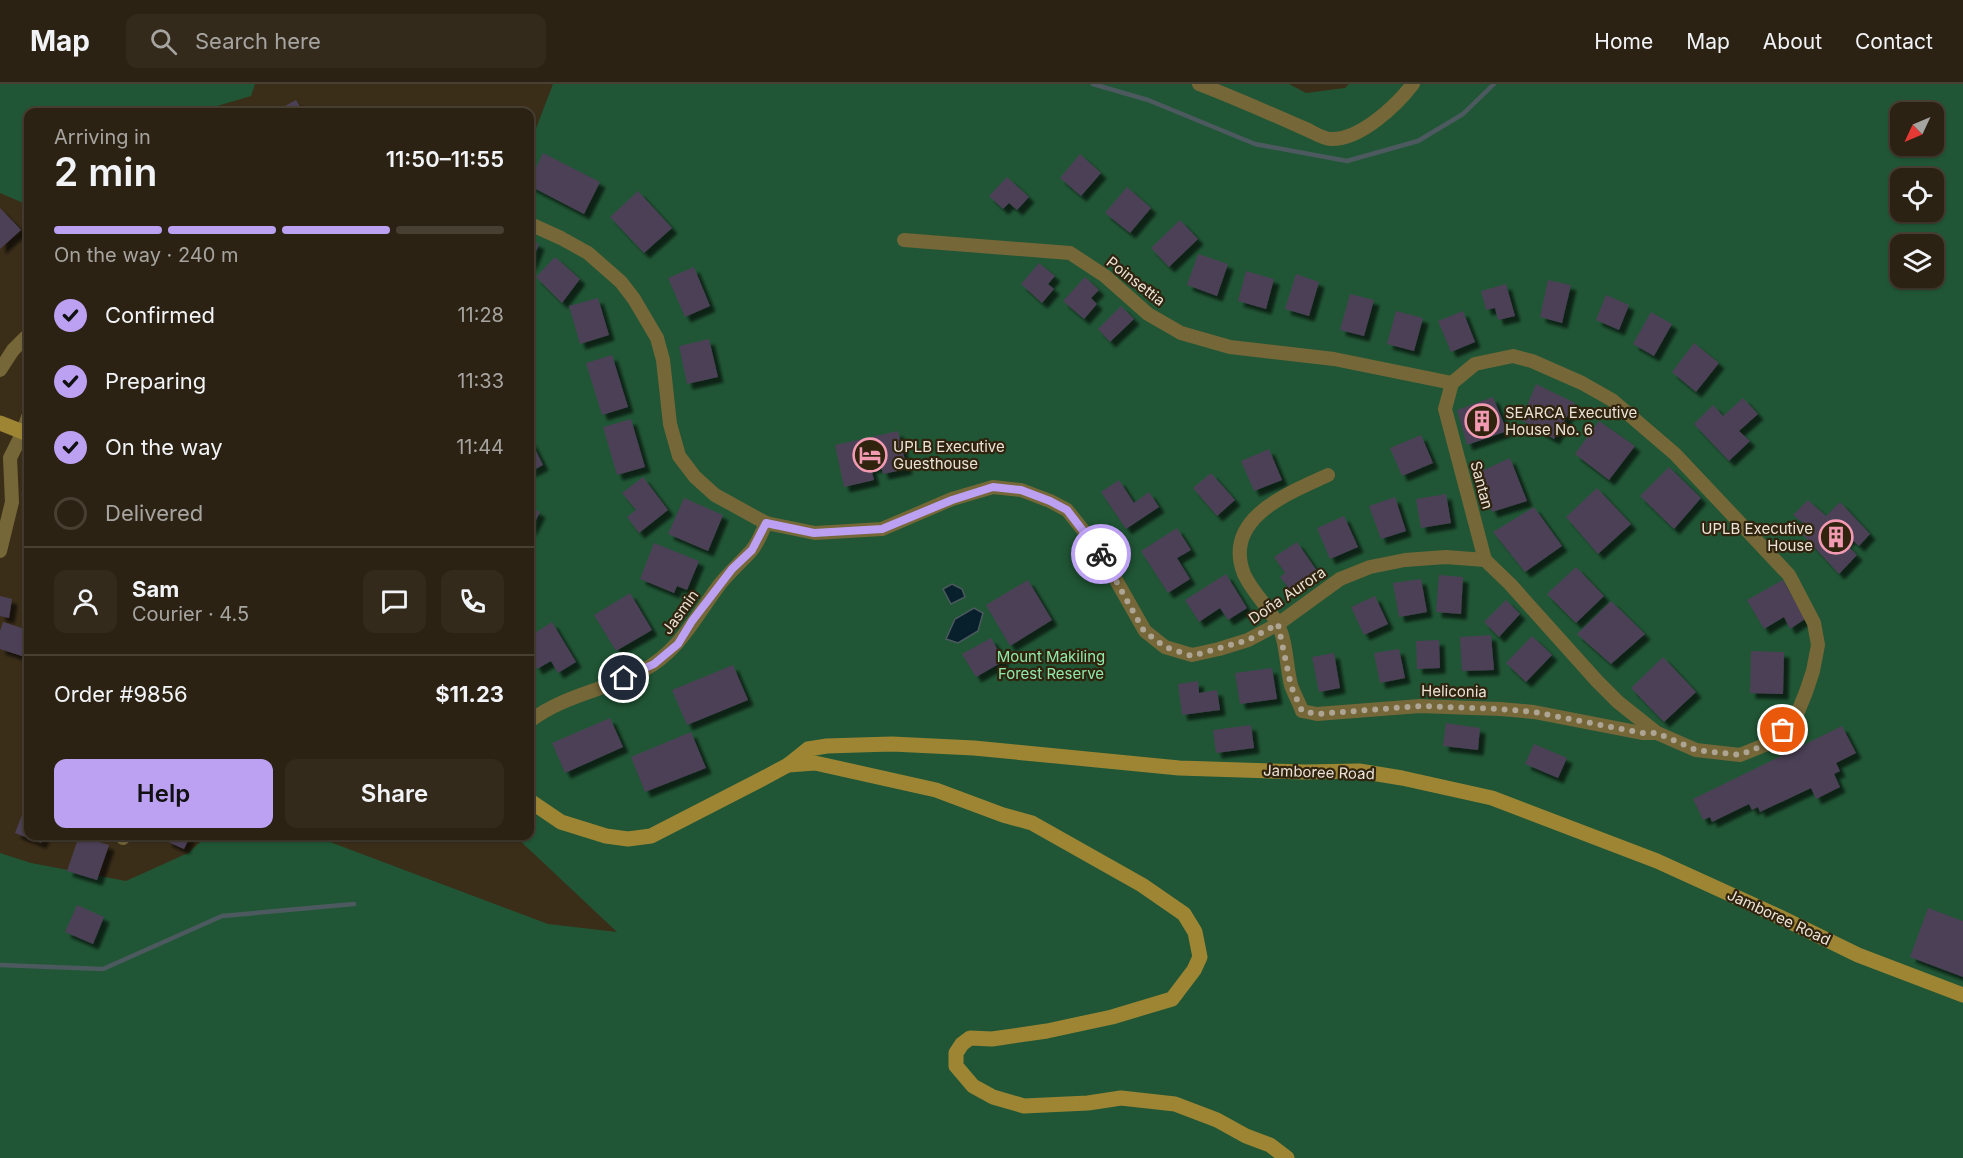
<!DOCTYPE html>
<meta charset="utf-8">
<style>
:root{--surface:#2c2213;--page:#342a1c;--text:#f1f3f6;--muted:#a6a4a0;--line:#483f33;--accent:#bca0f2}
body{margin:0;font-family:Inter,sans-serif;background:var(--page);color:var(--text);height:100vh;display:flex;flex-direction:column;font-size:22px;white-space:nowrap}
*{box-sizing:border-box;margin:0}
p{font-size:20px;color:var(--muted)}
.icon{flex:none;width:33px;height:33px;fill:none;stroke:currentColor;stroke-width:2;stroke-linecap:round;stroke-linejoin:round}
.map{position:relative;flex:1;overflow:hidden}
.side{position:absolute;left:24px;top:24px;width:510px;height:732px;display:flex;flex-direction:column;background:var(--surface);border-radius:12px;box-shadow:0 2px 4px #0004,0 0 0 2px var(--line)}
.side>*{flex:none}
.needle{width:39px;rotate:226deg}
.fabs{position:absolute;left:1890px;top:18px;display:grid;gap:12px}
.fabs a{display:grid;place-items:center;width:54px;height:54px;border-radius:12px;background:var(--surface);box-shadow:0 2px 4px #0004,0 0 0 2px var(--line);font-size:30px}
.pin{position:absolute;display:grid;place-items:center;width:51px;height:51px;color:#fff;margin:-26px;border:3px solid #fff;border-radius:50%;box-shadow:0 2px 6px #0007}
.courier{position:absolute;display:grid;place-items:center;width:60px;height:60px;margin:-30px;border:4px solid #bca0f2;border-radius:50%;background:#fff;color:#222;box-shadow:0 2px 8px #0007}
.summary em{font-style:normal;font-weight:600}
.summary div{display:flex;flex-direction:column-reverse}
.summary{display:flex;align-items:center;justify-content:space-between;height:102px;padding:0 30px}
h1{font-size:39px;font-weight:600;line-height:45px}
.bar{display:grid;grid-template-columns:repeat(4,1fr);gap:9px 6px;align-content:center;height:72px;padding:0 30px}
.bar i{height:8px;border-radius:4px;background:var(--line)}
.bar .active{background:var(--accent)}
.bar p{grid-column:span 4}
.line{display:flex;align-items:center;gap:15px;padding:0 30px;border-top:2px solid var(--line)}
.line div{flex:1}
.round{display:grid;place-items:center;flex:none;width:63px;height:63px;border-radius:12px;background:var(--page)}
ol{padding:0 30px;list-style:none}
li{display:flex;align-items:center;gap:18px;height:66px}
li p{margin-inline-start:auto}
li .icon{padding:6px;border-radius:50%;background:var(--accent);color:#111;stroke-width:4}
li:last-child{color:var(--muted)}
li i{width:33px;height:33px;border:3px solid var(--line);border-radius:50%}
.button{display:flex;gap:12px;margin-top:auto;padding:12px 30px}
.button a{flex:1;height:69px;border-radius:12px;background:var(--accent);color:#111;font-size:24px;font-weight:600;line-height:69px;text-align:center}
.button a+a{background:var(--page);color:var(--text)}
header{display:flex;align-items:center;gap:36px;box-sizing:border-box;height:84px;padding:0 30px;background:var(--surface);border-bottom:2px solid var(--line)}
header strong{font-size:28px}
nav{display:flex;gap:33px;margin-inline-start:auto;font-size:21px}
.search{width:420px;height:54px;background:var(--page);display:flex;align-items:center;gap:15px;box-sizing:border-box;padding:0 21px;border-radius:12px;color:var(--muted);font-size:22px}
.map>svg:first-child{display:block}
.green{fill:#205635;fill-rule:evenodd}
.water{fill:#08202c;stroke:#4c5a5f;stroke-width:1.5}
.lines{fill:none;stroke-linecap:round;stroke-linejoin:round}
.stream{stroke:#4c5a5f;stroke-width:4.5}
.building{fill:#4b4156;filter:url(#shadow)}
.street{stroke:#766738;stroke-width:14}
.secondary{stroke:#9e8534;stroke-width:15}
.done{stroke:#ada494;stroke-width:6;stroke-dasharray:0 10.8}
.route{stroke:#bca0f2;stroke-width:8}
.labels{text-anchor:middle;dominant-baseline:central;stroke-width:4.5;stroke-linejoin:round;paint-order:stroke}
.street-label{font-size:15px;fill:#ebe3d7;stroke:#30240f}
.poi-label{font-size:15px;fill:#ebe3d7;stroke:#30240f;text-anchor:start}
.park-label{font-size:15px;fill:#8feaac;stroke:#30240f}
</style>
<header>
<strong>Map</strong>
<div class="search"><svg class="icon" aria-label="search" viewBox="0 0 24 24"><circle cx="10" cy="10" r="6"/><path d="M15 15l6 6"/></svg>Search here</div>
<nav><a>Home</a><a>Map</a><a>About</a><a>Contact</a></nav>
</header>
<div class="map">
<svg width="1963" height="1074" viewBox="0 0 1963 1074">
<defs>
<filter id="shadow"><feDropShadow dx="5.5" dy="5.5" stdDeviation="1.5" flood-color="#0009"/></filter>
</defs>
<rect width="100%" height="100%" fill="#3b2e19"/>
<!-- green -->
<g class="green">
<polygon points="0,0 255,0 251,12 197,28 28,28 28,121 0,109"/>
<path d="M553,0H1289L1306,9L1345,4L1349,0H1963V1074H0V769L31,779L126,797L188,769L207,752H303L322,755L548,840L617,848L515,752H530V60ZM1900,28H1934V62H1900ZM1900,94H1934V128H1900ZM1900,160H1934V194H1900Z"/>
</g>
<!-- water -->
<g class="water">
<polygon points="952,500 962,505 965,513 951,520 943,505"/>
<polygon points="974,524 983,529 978,547 958,559 946,555 955,535"/>
</g>
<g class="lines">
<!-- stream -->
<g class="stream">
<polyline points="1093,0 1148,16 1255,60 1347,77 1418,57 1463,30 1494,0"/>
<polyline points="0,881 103,885 222,832 354,820"/>
</g>
</g>
<!-- building -->
<g class="building">
<polygon points="296,16 303,28 274,28"/>
<polygon points="543,69 600,98 584,130 530,102 530,96"/>
<polygon points="1080,70 1101,89 1081,112 1060,94"/>
<polygon points="1007,93 1029,113 1017,126 1009,119 1003,125 989,112"/>
<polygon points="1127,103 1151,124 1130,149 1105,129"/>
<polygon points="638,107 672,144 644,169 610,133"/>
<polygon points="0,124 21,146 0,165"/>
<polygon points="1180,136 1198,155 1169,183 1151,164"/>
<polygon points="530,156 539,160 530,183"/>
<polygon points="1198,170 1228,180 1217,212 1187,201"/>
<polygon points="555,173 580,195 562,219 536,193"/>
<polygon points="1039,179 1055,192 1048,200 1054,205 1042,219 1021,200"/>
<polygon points="694,183 710,222 685,233 668,194"/>
<polygon points="1246,187 1274,195 1266,225 1238,217"/>
<polygon points="1296,190 1319,198 1309,232 1285,225"/>
<polygon points="1085,193 1099,206 1091,214 1097,220 1084,235 1063,217"/>
<polygon points="1548,196 1571,201 1562,239 1540,233"/>
<polygon points="1506,200 1515,232 1498,236 1495,224 1486,226 1481,207"/>
<polygon points="1350,210 1374,216 1364,252 1340,246"/>
<polygon points="1606,211 1629,221 1619,246 1596,236"/>
<polygon points="598,214 609,251 580,260 569,222"/>
<polygon points="1121,222 1134,235 1110,258 1098,245"/>
<polygon points="1396,227 1423,234 1414,267 1387,260"/>
<polygon points="1463,227 1475,258 1451,268 1438,237"/>
<polygon points="1651,228 1672,240 1654,272 1633,260"/>
<polygon points="709,255 718,293 687,300 679,262"/>
<polygon points="1694,259 1719,279 1696,308 1672,288"/>
<polygon points="612,271 628,323 602,331 586,279"/>
<polygon points="1536,300 1575,319 1554,355 1521,336"/>
<polygon points="1493,313 1507,347 1467,361 1457,326"/>
<polygon points="1743,314 1758,330 1739,347 1750,357 1729,377 1694,340 1713,321 1723,332"/>
<polygon points="631,335 645,383 617,391 603,343"/>
<polygon points="1599,337 1635,362 1609,396 1575,370"/>
<polygon points="898,347 907,385 883,390 881,382 871,384 874,396 844,403 835,361"/>
<polygon points="1421,351 1433,379 1402,392 1390,364"/>
<polygon points="530,355 543,381 530,388"/>
<polygon points="1269,365 1282,396 1254,407 1241,377"/>
<polygon points="1510,374 1527,417 1492,428 1477,389"/>
<polygon points="1669,383 1701,414 1674,445 1640,412"/>
<polygon points="1211,389 1235,416 1217,432 1193,404"/>
<polygon points="643,393 668,426 639,449 627,433 636,426 622,409"/>
<polygon points="1119,396 1134,419 1149,408 1159,423 1126,445 1101,408"/>
<polygon points="28,398 28,415 21,411"/>
<polygon points="1597,404 1631,440 1598,470 1566,433"/>
<polygon points="1446,410 1451,439 1421,444 1416,415"/>
<polygon points="1395,413 1406,447 1381,455 1369,422"/>
<polygon points="684,414 723,431 708,467 668,450"/>
<polygon points="1808,416 1826,432 1840,418 1870,450 1859,462 1850,454 1845,459 1857,471 1839,490 1803,451 1810,445 1793,431"/>
<polygon points="530,423 540,428 530,448"/>
<polygon points="1534,423 1562,462 1525,488 1493,448"/>
<polygon points="1344,432 1358,463 1330,475 1317,444"/>
<polygon points="1177,444 1191,466 1177,474 1190,495 1168,509 1141,467"/>
<polygon points="1297,458 1317,487 1290,506 1280,493 1285,489 1274,473"/>
<polygon points="654,459 699,477 687,506 677,502 674,509 640,495"/>
<polygon points="1576,483 1604,512 1576,539 1547,510"/>
<polygon points="1226,490 1247,524 1228,536 1220,524 1199,538 1185,516"/>
<polygon points="1439,491 1463,493 1461,530 1436,528"/>
<polygon points="1421,495 1427,528 1399,533 1393,499"/>
<polygon points="1028,496 1052,536 1010,562 986,521"/>
<polygon points="1783,496 1805,535 1790,545 1784,533 1764,545 1747,516"/>
<polygon points="630,509 652,546 616,567 594,531"/>
<polygon points="0,512 12,515 9,534 0,532"/>
<polygon points="1375,512 1388,540 1364,551 1351,523"/>
<polygon points="1506,516 1520,530 1499,553 1484,538"/>
<polygon points="1611,517 1645,550 1611,580 1577,550"/>
<polygon points="3,538 28,546 28,574 0,565 0,547"/>
<polygon points="552,538 576,578 558,589 551,577 537,585 530,572 530,552"/>
<polygon points="1491,551 1494,586 1462,587 1460,553"/>
<polygon points="1532,552 1552,571 1526,598 1506,579"/>
<polygon points="991,554 1004,577 976,593 962,570"/>
<polygon points="1439,556 1440,584 1417,585 1416,557"/>
<polygon points="1399,565 1405,594 1380,599 1374,569"/>
<polygon points="1751,567 1784,568 1783,610 1750,609"/>
<polygon points="1334,569 1340,604 1319,608 1312,573"/>
<polygon points="1663,573 1696,608 1664,638 1631,604"/>
<polygon points="733,581 748,616 687,641 672,606"/>
<polygon points="1272,584 1277,615 1240,620 1235,589"/>
<polygon points="1198,597 1199,609 1217,606 1220,626 1182,631 1178,600"/>
<polygon points="610,634 623,663 565,689 552,659"/>
<polygon points="1446,639 1480,644 1478,666 1443,662"/>
<polygon points="1251,641 1254,664 1216,669 1213,646"/>
<polygon points="1842,642 1856,669 1836,679 1840,687 1834,690 1840,703 1816,715 1811,704 1760,728 1758,723 1752,726 1749,720 1712,738 1710,733 1703,736 1693,715"/>
<polygon points="691,648 706,684 645,708 631,673"/>
<polygon points="1534,660 1567,674 1558,694 1525,680"/>
<polygon points="28,716 28,752 44,752 41,759 15,749"/>
<polygon points="79,752 109,761 97,796 67,787"/>
<polygon points="169,752 190,752 184,765 166,757"/>
<polygon points="77,821 104,833 93,860 65,848"/>
<polygon points="1928,824 1963,837 1963,893 1910,873"/>
</g>
<g class="lines">
<!-- street -->
<g class="street">
<path d="M1199,0C1233,13 1267,28 1301,43C1310,46 1322,55 1331,55C1360,56 1396,22 1413,0"/>
<polyline points="530,140 561,154 588,169 621,198 634,215 657,254 663,276 670,340 679,372 695,393 715,411 766,439 815,449 882,445 952,415 993,403 1021,406 1050,417 1067,426 1099,466 1145,547 1165,563 1192,571 1219,565 1248,556 1278,540 1340,495 1370,483 1405,476 1446,473 1485,476 1510,500 1597,597 1618,618 1657,649 1696,666 1740,671 1772,658 1795,635 1806,608 1813,587 1818,561 1814,539 1789,491 1675,370 1612,316 1582,299 1532,277 1513,272 1475,280 1452,299"/>
<polyline points="904,156 1070,169 1105,192 1148,230 1181,249 1230,263 1334,275 1452,299"/>
<polyline points="0,286 13,266 28,251"/>
<polyline points="1452,299 1445,325 1485,476"/>
<path d="M1328,391C1289,409 1222,434 1244,490C1252,508 1268,522 1277,539C1287,557 1286,582 1291,601C1294,610 1299,618 1302,627L1317,630L1420,622L1500,625L1534,628L1642,649H1657"/>
<polyline points="0,467 12,418 10,374 23,348 28,333"/>
<path d="M530,637C564,611 606,606 642,587C680,567 695,533 720,500C730,488 741,478 751,467C758,459 762,448 766,439"/>
<polyline points="123,754 124,752"/>
</g>
<!-- secondary -->
<g class="secondary">
<polyline points="0,339 28,350"/>
<polyline points="788,681 815,679 936,706 1003,731 1032,739 1142,801 1184,830 1195,848 1200,873 1194,886 1172,915 1112,933 1047,947 992,955 970,954 962,960 956,969 956,982 973,1002 993,1013 1024,1022 1088,1019 1121,1014 1175,1020 1217,1036 1246,1052 1270,1061 1287,1074"/>
<polyline points="530,717 561,738 606,752 628,755 651,752 760,696 788,681 808,665 827,662 858,661 892,660 974,664 1179,684 1305,688 1359,687 1402,694 1492,714 1657,777 1780,833 1858,871 1963,911"/>
</g>
</g>
<g class="lines">
<!-- done -->
<polyline class="done" points="1101,470 1144,547 1165,563 1192,572 1248,556 1278,540 1291,602 1302,627 1317,630 1420,622 1500,625 1534,628 1642,649 1657,649 1696,666 1740,671 1772,658 1783,646"/>
<!-- route -->
<polyline class="route" points="624,594 654,580 678,560 692,537 732,485 752,466 766,439 814,449 882,445 952,416 993,403 1021,406 1050,417 1067,426 1101,470"/>
</g>
<!-- icons -->
<defs>
<g id="building-ring" transform="scale(1.725)"><circle r="9.5" fill="#30240f" stroke="#f19ab2" stroke-width="1.5"/><path d="M-4-6H4V6H1V3H-1V6H-4ZM-2.5-4.3h1.7v1.8h-1.7ZM.8-4.3h1.7v1.8H.8ZM-2.5-1h1.7V.8h-1.7ZM.8-1h1.7V.8H.8Z" fill="#f19ab2"/></g>
<g id="hotel-ring" transform="scale(1.725)"><circle r="9.5" fill="#30240f" stroke="#f19ab2" stroke-width="1.5"/><path d="M-6-4.5h1.5V1H6V5H4.5V3h-9V5H-6ZM-4 0a1.8 1.8 0 1 1 3.6 0ZM.5 0V-2.5h3Q6-2.5 6 0Z" fill="#f19ab2"/></g>
</defs>
<g fill-rule="evenodd">
<use href="#building-ring" x="1482" y="337"/>
<use href="#hotel-ring" x="870" y="371"/>
<use href="#building-ring" x="1836" y="453"/>
</g>
<g class="labels">
<!-- street labels -->
<g class="street-label">
<text transform="translate(1136 197) rotate(38)">Poinsettia</text>
<text transform="translate(1482 401) rotate(75)">Santan</text>
<text transform="translate(1287 511) rotate(-34)">Doña Aurora</text>
<text transform="translate(680 528) rotate(-54)">Jasmin</text>
<text transform="translate(1454 607) rotate(1)">Heliconia</text>
<text transform="translate(1319 688) rotate(2)">Jamboree Road</text>
<text transform="translate(1779 833) rotate(25)">Jamboree Road</text>
</g>
<!-- poi labels -->
<g class="poi-label">
<text x="1505" y="328">SEARCA Executive<tspan x="1505" dy="17">House No. 6</tspan></text>
<text x="893" y="362">UPLB Executive<tspan x="893" dy="17">Guesthouse</tspan></text>
<text x="1813" y="444" text-anchor="end">UPLB Executive<tspan x="1813" dy="17">House</tspan></text>
</g>
<!-- park labels -->
<g class="park-label">
<text x="1051" y="572">Mount Makiling<tspan x="1051" dy="17">Forest Reserve</tspan></text>
</g>
</g>
</svg>
<div class="fabs">
<a><svg class="needle" viewBox="-14 -14 28 28"><path d="M0-13l5 13h-10z" fill="#e53935"/><path d="M0 13l5-13h-10z" fill="#a6a4a0"/></svg></a>
<a><svg class="icon" aria-label="locate" viewBox="0 0 24 24"><circle cx="12" cy="12" r="6"/><path d="M12 2v4M12 18v4M2 12h4M18 12h4"/></svg></a>
<a><svg class="icon" aria-label="layers" viewBox="0 0 24 24"><path d="M12 4l9 5-9 5-9-5zM3 14l9 5 9-5"/></svg></a>
</div>
<div class="pin" style="left:1783px;top:646px;background:#ea580c"><svg class="icon" aria-label="bag" viewBox="0 0 24 24"><path d="M5 8h14l-1 12H6zM9 8a3 3 0 0 1 6 0"/></svg></div>
<div class="pin" style="left:624px;top:594px;background:#1f2937"><svg class="icon" aria-label="home" viewBox="0 0 24 24"><path d="M3 11l9-7 9 7M6 9v11h12V9"/></svg></div>
<div class="courier" style="left:1101px;top:470px"><svg class="icon" aria-label="bike" viewBox="0 0 24 24"><circle cx="6" cy="16" r="4"/><circle cx="18" cy="16" r="4"/><path d="M6 16l4-8h5l3 8M10 8l3 8H6M13 5h3"/></svg></div>
<section class="side">
<div class="summary"><div><h1>2 min</h1><p>Arriving in</p></div><em>11:50–11:55</em></div>
<div class="bar"><i class="active"></i><i class="active"></i><i class="active"></i><i></i><p>On the way · 240 m</p></div>
<ol>
<li><svg class="icon" aria-label="check" viewBox="0 0 24 24"><path d="M5 12l5 5 9-10"/></svg>Confirmed<p>11:28</p></li>
<li><svg class="icon" aria-label="check" viewBox="0 0 24 24"><path d="M5 12l5 5 9-10"/></svg>Preparing<p>11:33</p></li>
<li><svg class="icon" aria-label="check" viewBox="0 0 24 24"><path d="M5 12l5 5 9-10"/></svg>On the way<p>11:44</p></li>
<li><i></i>Delivered</li>
</ol>
<div class="line" style="height:108px"><a class="round"><svg class="icon" aria-label="person" viewBox="0 0 24 24"><circle cx="12" cy="8" r="4"/><path d="M4 21q1-7 8-7t8 7"/></svg></a><div><b>Sam</b><p>Courier · 4.5</p></div><a class="round"><svg class="icon" aria-label="chat" viewBox="0 0 24 24"><path d="M4 5h16v11H9l-5 4z"/></svg></a><a class="round"><svg class="icon" aria-label="phone" viewBox="0 0 24 24"><path d="M5 4h4l2 5-3 2q2 4 5 5l2-3 5 2v4C11 20 4 13 5 4z"/></svg></a></div>
<div class="line" style="height:78px"><div>Order #9856</div><b>$11.23</b></div>
<div class="button"><a>Help</a><a>Share</a></div>
</section>
</div>
